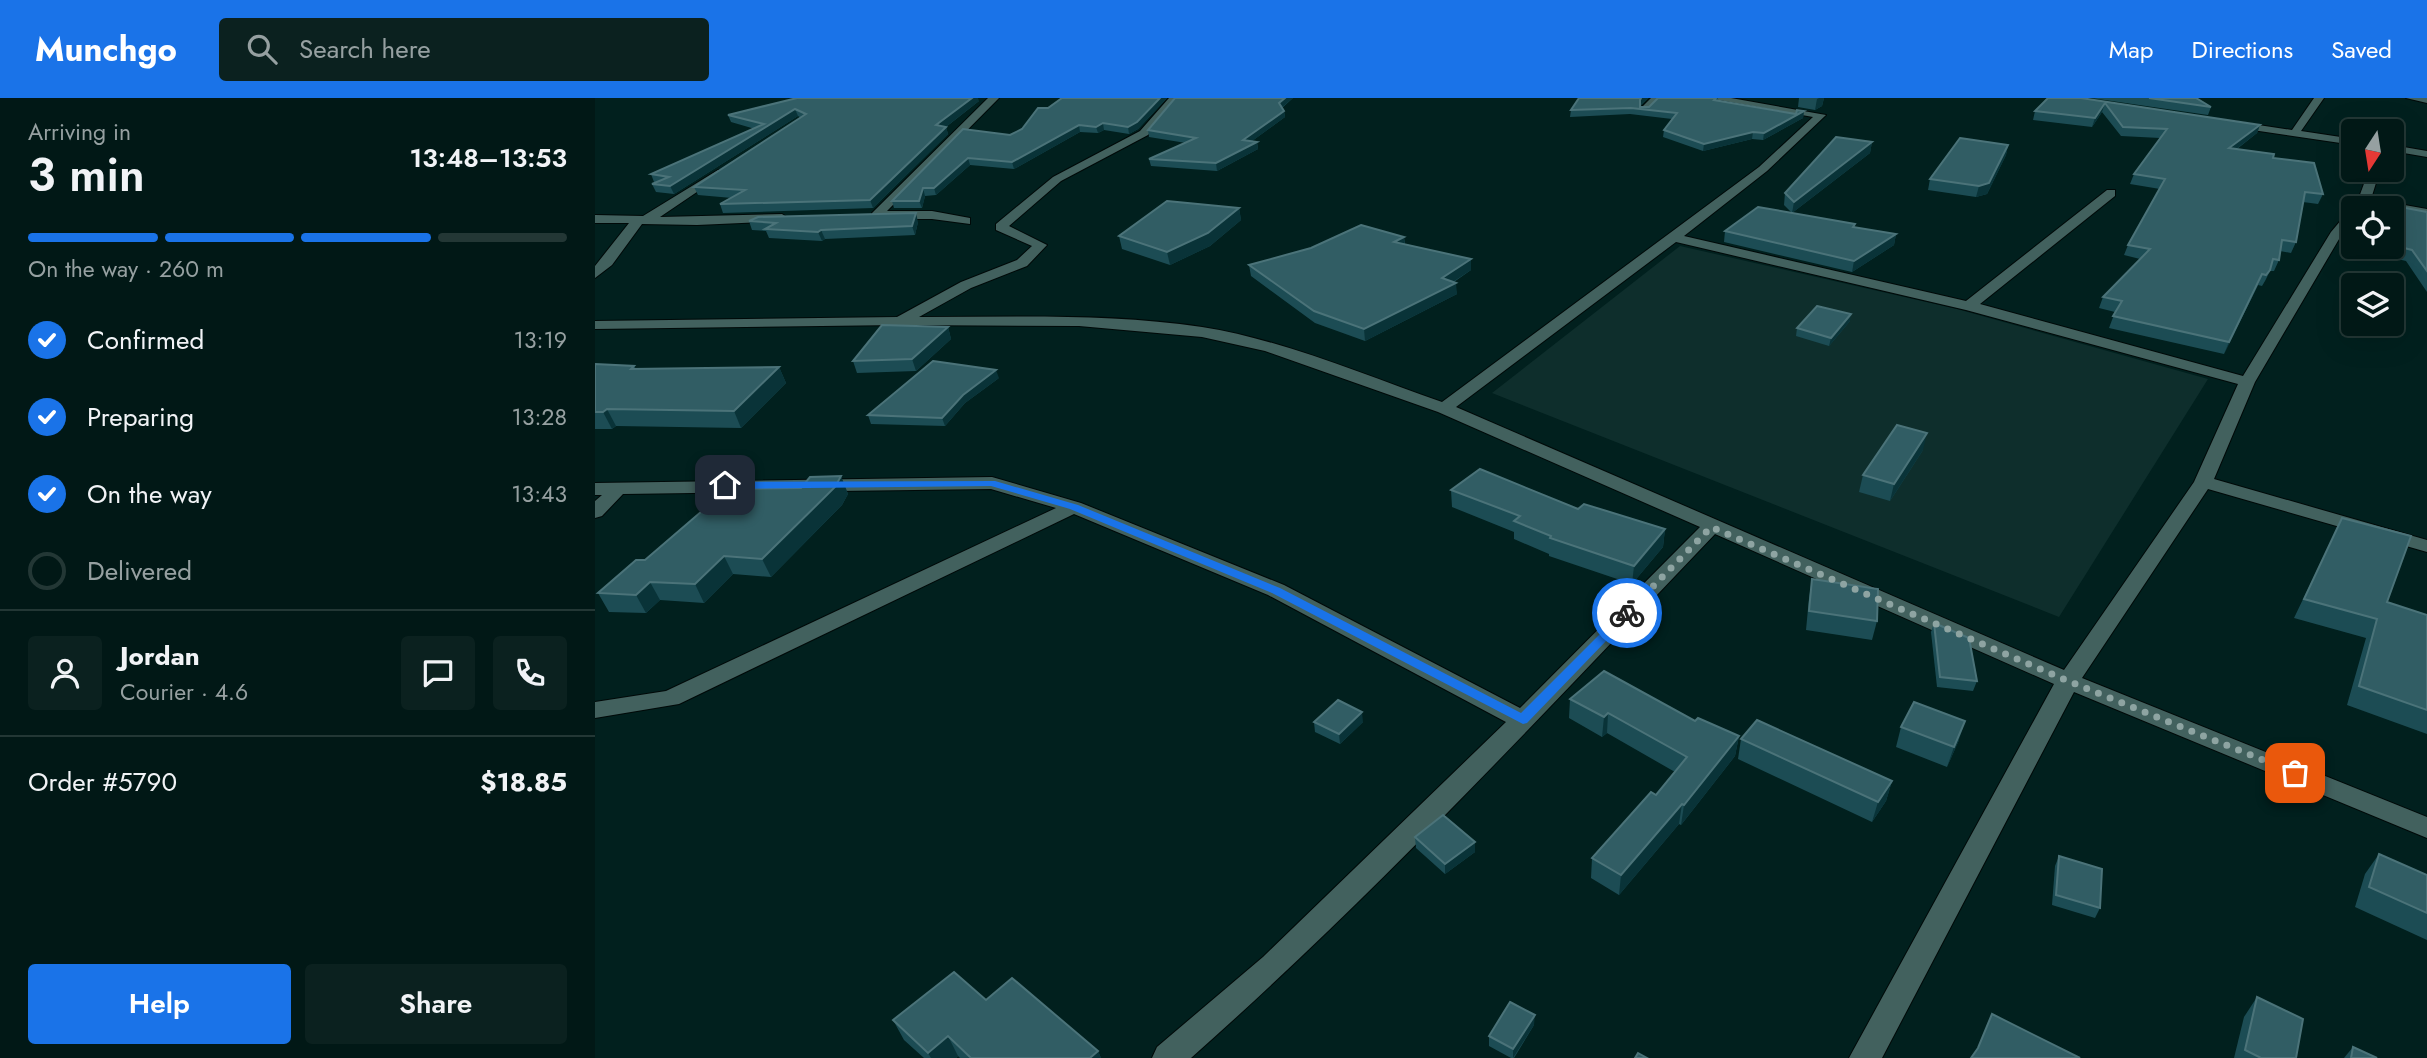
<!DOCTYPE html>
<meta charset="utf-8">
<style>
:root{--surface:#011816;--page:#0b211f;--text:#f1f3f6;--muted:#96a0a1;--line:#233735;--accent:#1a73e8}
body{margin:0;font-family:Jost,sans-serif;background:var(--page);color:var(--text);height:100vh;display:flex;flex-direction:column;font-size:26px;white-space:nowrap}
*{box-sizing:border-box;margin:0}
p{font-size:23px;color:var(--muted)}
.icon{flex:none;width:38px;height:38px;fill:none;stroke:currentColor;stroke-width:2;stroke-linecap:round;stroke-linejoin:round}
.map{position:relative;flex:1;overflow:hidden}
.panel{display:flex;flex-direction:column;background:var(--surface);width:595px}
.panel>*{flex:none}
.needle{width:46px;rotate:192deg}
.fabs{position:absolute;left:1746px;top:21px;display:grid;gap:14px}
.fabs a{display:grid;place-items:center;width:63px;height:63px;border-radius:7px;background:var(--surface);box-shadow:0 7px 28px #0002,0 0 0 2px var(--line);font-size:35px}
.pin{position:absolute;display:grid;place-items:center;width:60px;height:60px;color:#fff;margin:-30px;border-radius:14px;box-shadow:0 4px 10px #0006}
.courier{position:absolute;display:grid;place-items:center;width:70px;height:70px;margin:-35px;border:5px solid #1a73e8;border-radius:50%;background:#fff;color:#222;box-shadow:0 2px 9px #0007}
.summary em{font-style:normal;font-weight:600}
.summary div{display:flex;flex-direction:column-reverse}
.summary{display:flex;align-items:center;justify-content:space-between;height:119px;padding:0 28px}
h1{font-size:46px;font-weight:600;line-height:52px}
.bar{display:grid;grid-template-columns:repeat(4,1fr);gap:10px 7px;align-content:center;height:84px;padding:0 28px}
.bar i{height:9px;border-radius:5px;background:var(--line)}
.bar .current{background:var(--accent)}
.bar p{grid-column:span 4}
.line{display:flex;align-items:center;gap:18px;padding:0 28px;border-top:2px solid var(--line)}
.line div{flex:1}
.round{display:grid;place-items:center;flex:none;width:74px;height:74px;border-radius:7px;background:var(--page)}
ol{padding:0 28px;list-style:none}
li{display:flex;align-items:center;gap:21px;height:77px}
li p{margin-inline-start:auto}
li .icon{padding:7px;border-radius:50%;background:var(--accent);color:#fff;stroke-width:4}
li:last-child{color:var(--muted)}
li i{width:38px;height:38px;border:4px solid var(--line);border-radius:50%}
.cta{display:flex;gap:14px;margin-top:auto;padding:14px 28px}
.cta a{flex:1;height:80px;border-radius:7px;background:var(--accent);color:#fff;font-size:28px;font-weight:600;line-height:80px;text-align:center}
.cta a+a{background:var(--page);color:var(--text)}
header{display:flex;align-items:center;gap:42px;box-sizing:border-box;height:98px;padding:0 35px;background:var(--accent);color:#fff}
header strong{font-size:33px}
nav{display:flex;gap:38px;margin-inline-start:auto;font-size:24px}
.search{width:490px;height:63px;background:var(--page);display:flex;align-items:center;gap:18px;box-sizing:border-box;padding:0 24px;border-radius:7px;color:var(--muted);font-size:26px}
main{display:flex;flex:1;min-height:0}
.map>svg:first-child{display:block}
.built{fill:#0e2e2c}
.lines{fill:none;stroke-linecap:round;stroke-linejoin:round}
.minor-casing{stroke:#000908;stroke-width:2}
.minor{fill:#42615e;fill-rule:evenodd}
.wall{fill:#1c4c54}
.shaded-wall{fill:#093338}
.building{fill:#315d64;stroke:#4b7379;stroke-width:2}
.route{fill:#1a73e8}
.done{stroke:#8ea4a2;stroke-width:7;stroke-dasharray:0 12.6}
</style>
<header>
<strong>Munchgo</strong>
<div class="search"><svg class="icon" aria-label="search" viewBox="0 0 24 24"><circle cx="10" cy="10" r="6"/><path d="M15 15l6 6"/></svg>Search here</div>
<nav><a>Map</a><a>Directions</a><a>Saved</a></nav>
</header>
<main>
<section class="panel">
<div class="summary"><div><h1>3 min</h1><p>Arriving in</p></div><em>13:48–13:53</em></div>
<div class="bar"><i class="current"></i><i class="current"></i><i class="current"></i><i></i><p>On the way · 260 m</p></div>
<ol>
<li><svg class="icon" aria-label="check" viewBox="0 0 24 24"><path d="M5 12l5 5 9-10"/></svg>Confirmed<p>13:19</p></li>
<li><svg class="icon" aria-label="check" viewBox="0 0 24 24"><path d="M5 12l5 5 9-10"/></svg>Preparing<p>13:28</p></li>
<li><svg class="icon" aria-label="check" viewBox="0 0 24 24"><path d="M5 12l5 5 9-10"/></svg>On the way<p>13:43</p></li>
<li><i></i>Delivered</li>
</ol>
<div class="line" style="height:126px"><a class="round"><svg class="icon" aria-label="person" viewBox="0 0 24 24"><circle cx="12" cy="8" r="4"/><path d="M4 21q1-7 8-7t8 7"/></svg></a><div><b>Jordan</b><p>Courier · 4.6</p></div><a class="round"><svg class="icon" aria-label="chat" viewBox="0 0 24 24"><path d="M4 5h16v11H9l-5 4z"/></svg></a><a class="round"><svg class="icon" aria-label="phone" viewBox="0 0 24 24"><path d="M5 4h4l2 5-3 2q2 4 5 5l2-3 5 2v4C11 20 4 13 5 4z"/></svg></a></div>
<div class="line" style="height:91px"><div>Order #5790</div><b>$18.85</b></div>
<div class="cta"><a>Help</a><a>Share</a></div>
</section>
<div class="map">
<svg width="1832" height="960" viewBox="0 0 1832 960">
<rect width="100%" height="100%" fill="#01201e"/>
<!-- built -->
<polygon class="built" points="1085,148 1362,211 1613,281 1464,519 897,295"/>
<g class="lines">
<!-- minor casing -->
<g class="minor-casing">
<g id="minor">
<polygon points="393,0 404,0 292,113 337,113 375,120 375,126 337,121 277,121 277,115"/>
<path d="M574,0H584L553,37L466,83L414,128L452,147L432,168L376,190L324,219C418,219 514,215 607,229C689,242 769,277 847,304L1164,69L1218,19L1113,0H1136L1231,17L1172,73L1089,138L1371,203L1512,92H1520V98L1385,206L1648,278L1736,134L1763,102L1774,72H1785L1776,101L1832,111V119L1772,107L1769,110H1759V122L1747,136L1660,284L1619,381L1832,442V454L1613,391L1487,580L1832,719V740L1479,594L1287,960H1254L1459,586L1120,436C950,614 781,796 596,960H557L562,949L668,859L911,624L673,497L479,416L84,606L0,620V604L71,593L461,410L396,391L28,396L7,418L0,420V403L7,397H0V385L397,379L486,405L689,487L925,610L1105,429L843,314L670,253L607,239L484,228L305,227L0,231V223L302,219L366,184L422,162L437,148L401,132V126L458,79L545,33ZM1081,144L1371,212L1643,286L1599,384L1469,572L861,309Z"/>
<polygon points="1056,0 1066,0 1052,14 1046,14 1046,10"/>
<polygon points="1719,0 1729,0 1706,33 1759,41 1759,47 1637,29 1632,26 1637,23 1697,32"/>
<polygon points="1811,0 1832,0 1832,5"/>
<polygon points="1797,47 1832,53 1832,59 1797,53"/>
<polygon points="123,72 127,73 127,77 65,119 187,116 193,120 191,123 102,127 47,126 17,167 0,180 0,168 34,125 0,125 0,117 48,118"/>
</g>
</g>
<!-- minor -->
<use href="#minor" class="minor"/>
</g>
<!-- wall -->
<g class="wall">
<polygon points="202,0 384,3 351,29 353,36 278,110 128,115 125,106 137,100 103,97 99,89 206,20 203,18 79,96 61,94 57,86 61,85 59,84 56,76 160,31 136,24 133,17"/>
<polygon points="467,0 572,0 543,31 534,36 509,32 503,35 485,34 419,71 375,67 341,97 330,98 327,110 299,110 297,103 427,31 453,10"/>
<polygon points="580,0 698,0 687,10 689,13 690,19 657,43 662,44 663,51 622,73 556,68 554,61 591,45 554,39 553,32"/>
<polygon points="984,0 1053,0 1045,8 1045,9 1054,9 1063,0 1123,0 1123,2 1201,16 1209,13 1208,20 1168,42 1157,41 1108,53 1068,39 1069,32 1077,21 1035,16 975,19 976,12"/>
<polygon points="1204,0 1229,0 1227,8 1220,12 1203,9"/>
<polygon points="1486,0 1665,27 1662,35 1642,51 1678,60 1728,96 1723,106 1708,104 1701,144 1696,155 1685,153 1684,162 1679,173 1675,173 1670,183 1667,188 1663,187 1629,256 1514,230 1520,214 1504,210 1508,199 1545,161 1529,157 1533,147 1565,91 1535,86 1539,76 1565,40 1526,38 1507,14 1497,29 1438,22 1440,13"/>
<polygon points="1496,0 1601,0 1616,9 1613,17"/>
<polygon points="1277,44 1275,55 1197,115 1260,129 1301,136 1299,147 1257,174 1129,144 1130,133 1197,115 1189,107 1190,95"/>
<polygon points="1413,47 1411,57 1392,96 1381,99 1333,92 1335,81"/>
<polygon points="644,110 646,122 615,148 575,167 527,151 524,138"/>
<polygon points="1797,113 1832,114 1832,194 1811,163 1777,155 1780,149 1797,149"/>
<polygon points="154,123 323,124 320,137 230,141 227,143 174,140 171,133 157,132"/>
<polygon points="809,139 810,146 876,161 876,172 859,184 862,196 770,243 720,225 656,178 654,167"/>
<polygon points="1255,223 1234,248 1201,238 1202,230"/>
<polygon points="353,229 356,241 321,273 262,275 258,263"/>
<polygon points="0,266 39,268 41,271 184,269 191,285 146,330 21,328 17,331 0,331"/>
<polygon points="404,280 370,305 350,328 276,326 273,317"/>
<polygon points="1328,352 1295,403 1264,394 1268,377"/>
<polygon points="246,378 253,396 247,407 176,479 138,476 109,505 65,502 51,515 14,514 3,495 121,414"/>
<polygon points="856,392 983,411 1070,431 1068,449 1037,486 954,458 954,456 919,441 919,434 857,409"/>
<polygon points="1747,420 1792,504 1832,517 1832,636 1752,607 1771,540 1699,520"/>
<polygon points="1217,481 1282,523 1277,542 1211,532 1214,500"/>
<polygon points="1339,525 1382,583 1378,593 1342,589 1336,534"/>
<polygon points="975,601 1100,623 1144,638 1140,658 1086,727 1084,726 1024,797 996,780 997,760 1061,697 1080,674 1012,635 1007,639 974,620"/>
<polygon points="719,624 768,624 745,646 720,634"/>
<polygon points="1306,629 1364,642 1352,669 1301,649"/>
<polygon points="1146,641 1297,683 1291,703 1277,724 1143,661"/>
<polygon points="820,739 880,744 880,754 850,776 821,750"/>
<polygon points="1784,756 1832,777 1832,842 1760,809 1770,776"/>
<polygon points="1464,758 1505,810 1500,820 1457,807 1460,768"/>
<polygon points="1662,899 1701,960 1639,960 1649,919"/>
<polygon points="391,902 503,953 506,960 365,960 363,958 361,960 329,960 309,942 298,922"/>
<polygon points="939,927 919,960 916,960 894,948 894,938"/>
<polygon points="1758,949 1782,960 1749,960"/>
</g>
<!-- shaded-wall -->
<g class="shaded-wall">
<polygon points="377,0 383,0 384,3 343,35 341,27"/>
<polygon points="565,0 572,0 543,31 534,36 533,29"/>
<polygon points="690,0 698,0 685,11 684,5"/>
<polygon points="1046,0 1053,0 1044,8 1045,2"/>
<polygon points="1224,0 1229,0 1227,8 1220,12 1222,1"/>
<polygon points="1510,5 1507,14 1497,29 1500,20"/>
<polygon points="200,11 203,18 79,96 75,88"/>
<polygon points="689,13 690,19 649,49 648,42"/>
<polygon points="1209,13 1208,20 1168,42 1169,35"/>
<polygon points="508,25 509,32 503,35 501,29"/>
<polygon points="484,27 485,34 419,71 417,64"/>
<polygon points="1665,27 1662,35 1631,59 1634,50"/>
<polygon points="351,29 353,36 278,110 275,102"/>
<polygon points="1158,34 1157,41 1108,53 1109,46"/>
<polygon points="662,44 663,51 622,73 621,65"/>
<polygon points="1277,44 1275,55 1197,115 1199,104"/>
<polygon points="1413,47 1411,57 1392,96 1381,99 1384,88"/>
<polygon points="373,60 375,67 341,97 339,90"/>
<polygon points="328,90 330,98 327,110 324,103"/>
<polygon points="644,110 646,122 615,148 575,167 572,154"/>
<polygon points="321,115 323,124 320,137 317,128"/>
<polygon points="226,132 230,141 227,143 223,134"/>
<polygon points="1301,136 1299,147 1257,174 1259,163"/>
<polygon points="809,139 810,150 799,144"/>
<polygon points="876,161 876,172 847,191 847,180"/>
<polygon points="1667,176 1663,187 1629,256 1634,244"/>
<polygon points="861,185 862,196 770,243 769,231"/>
<polygon points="1256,216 1255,223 1234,248 1236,240"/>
<polygon points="353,229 356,241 321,273 317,261"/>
<polygon points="184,269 191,285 146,330 139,313"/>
<polygon points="401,272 404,280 370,305 350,328 347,320 368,297"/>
<polygon points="12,311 21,328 17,331 8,314"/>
<polygon points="1332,335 1328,352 1295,403 1299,386"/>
<polygon points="246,378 253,396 247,407 176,479 167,461"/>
<polygon points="1070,431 1068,449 1037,486 1039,468"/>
<polygon points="129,458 138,476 109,505 100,486"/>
<polygon points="55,484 65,502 51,515 41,497"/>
<polygon points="767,614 768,624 745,646 744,636"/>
<polygon points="1013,615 1012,635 1007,639 1009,619"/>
<polygon points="1370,623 1364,642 1352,669 1359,649"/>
<polygon points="1144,638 1140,658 1086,727 1089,707"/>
<polygon points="1297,683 1291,703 1277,724 1283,704"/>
<polygon points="1087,706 1084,726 1024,797 1026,777"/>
<polygon points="880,744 880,754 850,776 850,766"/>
<polygon points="940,917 939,927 918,960 918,951"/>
<polygon points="353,938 363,958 361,960 336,960 333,955"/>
<polygon points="503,953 506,960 495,960"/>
</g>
<!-- building -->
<g class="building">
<polygon points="202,0 377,0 341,27 351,29 275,102 125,106 150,92 99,89 211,16 200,11 75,88 57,86 74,79 56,76 169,26 133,17"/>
<polygon points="467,0 565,0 542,24 533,29 508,25 501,29 484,27 417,64 373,60 339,90 328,90 324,103 297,103 368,31 415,37 427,31 443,10 453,10"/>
<polygon points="580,0 690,0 684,5 689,13 648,42 662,44 621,65 554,61 601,40 553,32"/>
<polygon points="984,0 1046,0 1045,2 1045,9 1054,9 1063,0 1121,0 1119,2 1201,16 1202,12 1209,13 1169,35 1158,34 1109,46 1069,32 1082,15 1036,10 976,12"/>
<polygon points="1453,0 1486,0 1665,27 1634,50 1679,56 1678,60 1719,65 1728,96 1710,94 1701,144 1687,142 1684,162 1678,161 1675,172 1671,177 1667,176 1634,244 1518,218 1527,203 1508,199 1555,151 1533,147 1570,81 1539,76 1572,31 1528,29 1510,5 1500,20 1440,13"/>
<polygon points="1554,0 1601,0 1616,9"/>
<polygon points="1241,39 1277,44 1199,104 1190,95"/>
<polygon points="1365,40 1413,47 1394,85 1384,88 1335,81"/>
<polygon points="572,103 644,110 613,135 572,154 524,138"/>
<polygon points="1800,108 1832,114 1832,173 1817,152 1797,147 1797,113"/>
<polygon points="1163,109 1260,126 1258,129 1301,136 1259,163 1130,133"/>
<polygon points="321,115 317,128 226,132 223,134 170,131 181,125 154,123 163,119"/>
<polygon points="766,127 809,139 799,144 876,161 847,180 861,185 769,231 719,213 654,167 716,150"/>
<polygon points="1222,208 1256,216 1236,240 1202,230"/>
<polygon points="287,227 353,229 317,261 258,263"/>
<polygon points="338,263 401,272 368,297 347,320 273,317"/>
<polygon points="0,266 39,268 36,271 184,269 139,313 12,311 8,314 0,314"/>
<polygon points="1302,327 1332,335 1299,386 1268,377"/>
<polygon points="885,371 983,411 989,406 1070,431 1039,468 955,440 956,438 919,423 925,418 856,392"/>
<polygon points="246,378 240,389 167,461 129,458 100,486 55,484 41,497 3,495 41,462 50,462 107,413 121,414 142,391 206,390 215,379"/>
<polygon points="1747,420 1816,438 1792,504 1832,517 1832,612 1764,588 1782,521 1709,501"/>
<polygon points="1217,481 1283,491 1282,523 1214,513"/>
<polygon points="1339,525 1374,540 1382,583 1345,579"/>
<polygon points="1009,573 1100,623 1103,620 1144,638 1089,707 1087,706 1026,777 997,760 1056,694 1061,697 1092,659 1013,615 1009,619 975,601"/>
<polygon points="743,602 767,614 744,636 719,624"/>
<polygon points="1319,604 1370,623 1359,649 1306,629"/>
<polygon points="1162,622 1297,683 1283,704 1146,641"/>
<polygon points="848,717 880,744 850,766 820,739"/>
<polygon points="1784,756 1832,777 1832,815 1774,789"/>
<polygon points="1464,758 1507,771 1505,810 1461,797"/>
<polygon points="359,874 391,902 417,880 503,953 495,960 376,960 353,938 333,955 298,922"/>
<polygon points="1662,899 1708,921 1701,960 1666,960 1650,952"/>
<polygon points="915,904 940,917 918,951 894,938"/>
<polygon points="1397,916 1485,960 1376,960 1383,950"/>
<polygon points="1758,949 1782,960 1756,960"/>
<polygon points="1043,955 1052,960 1040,960"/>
</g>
<!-- route -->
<polygon class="route" points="400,383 483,407 685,490 926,615 1028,513 1038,515 932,625 928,626 677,495 475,411 396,388 130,391 124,387 130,384"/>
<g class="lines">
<!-- done -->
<polyline class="done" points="1032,515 1116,429 1473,583 1700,675"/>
</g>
</svg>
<div class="fabs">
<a><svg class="needle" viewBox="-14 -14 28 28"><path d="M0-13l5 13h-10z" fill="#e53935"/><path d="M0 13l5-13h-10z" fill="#96a0a1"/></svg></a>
<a><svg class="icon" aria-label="locate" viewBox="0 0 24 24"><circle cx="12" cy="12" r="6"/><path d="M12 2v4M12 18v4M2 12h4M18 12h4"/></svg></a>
<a><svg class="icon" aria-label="layers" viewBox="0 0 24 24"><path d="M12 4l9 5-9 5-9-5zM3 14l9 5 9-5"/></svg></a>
</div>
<div class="pin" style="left:1700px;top:675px;background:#ea580c"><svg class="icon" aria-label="bag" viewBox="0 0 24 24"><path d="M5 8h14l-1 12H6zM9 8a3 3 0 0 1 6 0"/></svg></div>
<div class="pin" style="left:130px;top:387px;background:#1f2937"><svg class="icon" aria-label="home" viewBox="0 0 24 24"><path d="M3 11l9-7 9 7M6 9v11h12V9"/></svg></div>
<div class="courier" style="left:1032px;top:515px"><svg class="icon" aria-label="bike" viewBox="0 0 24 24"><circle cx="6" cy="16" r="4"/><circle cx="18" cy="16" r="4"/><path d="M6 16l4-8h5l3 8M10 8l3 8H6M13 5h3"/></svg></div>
</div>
</main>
